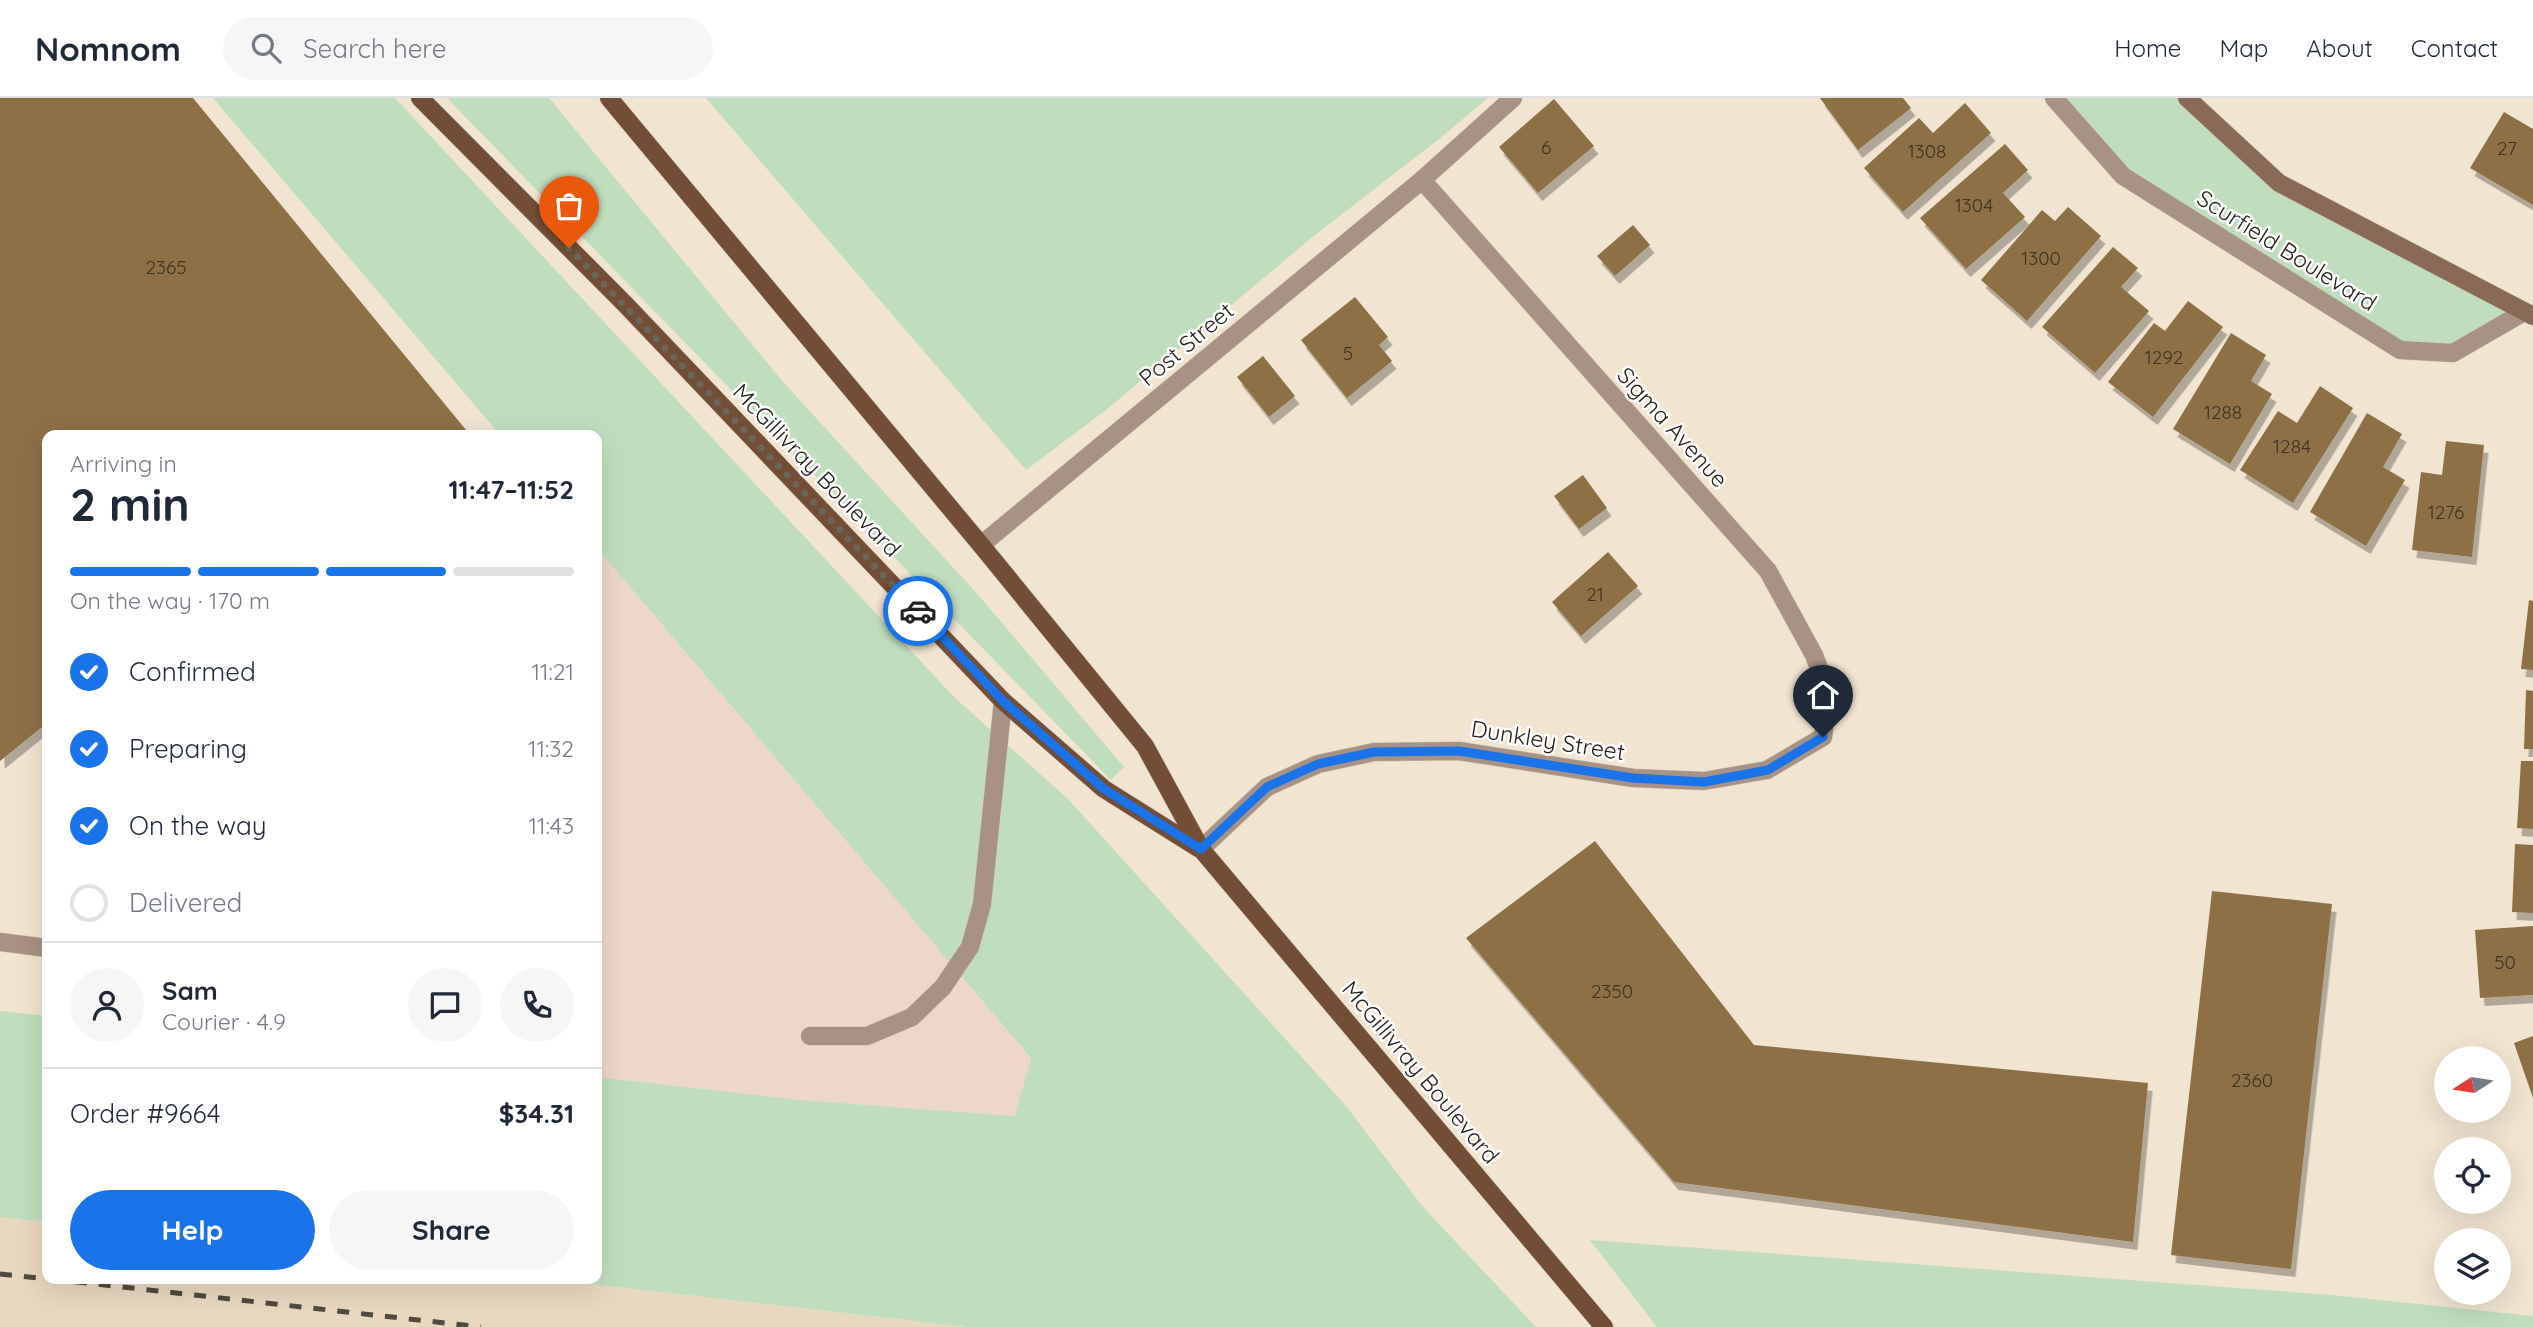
<!DOCTYPE html>
<meta charset="utf-8">
<style>
:root{--surface:#fff;--page:#f6f6f7;--text:#1f2937;--muted:#747a83;--line:#e0e1e3;--accent:#1a73e8}
body{margin:0;font-family:Quicksand,sans-serif;background:var(--page);color:var(--text);height:100vh;display:flex;flex-direction:column;font-size:26px;white-space:nowrap}
*{box-sizing:border-box;margin:0}
p{font-size:23px;color:var(--muted)}
.icon{flex:none;width:38px;height:38px;fill:none;stroke:currentColor;stroke-width:2;stroke-linecap:round;stroke-linejoin:round}
.map{position:relative;flex:1;overflow:hidden}
.panel{position:absolute;left:42px;top:332px;width:560px;height:854px;display:flex;flex-direction:column;background:var(--surface);border-radius:14px;box-shadow:0 7px 28px #0002}
.panel>*{flex:none}
.needle{width:46px;rotate:258deg}
.buttons{position:absolute;left:2434px;top:948px;display:grid;gap:14px}
.buttons a{display:grid;place-items:center;width:77px;height:77px;border-radius:50%;background:var(--surface);box-shadow:0 7px 28px #0002;font-size:35px}
.pin{position:absolute;display:grid;place-items:center;width:60px;height:60px;color:#fff;margin:-72px -30px;border-radius:50% 50% 50% 0;rotate:-45deg;box-shadow:0 0 7px #0007}
.pin .icon{rotate:45deg}
.courier{position:absolute;display:grid;place-items:center;width:70px;height:70px;margin:-35px;border:5px solid #1a73e8;border-radius:50%;background:#fff;color:#222;box-shadow:0 2px 9px #0007}
.headline em{font-style:normal;font-weight:800}
.headline div{display:flex;flex-direction:column-reverse}
.headline{display:flex;align-items:center;justify-content:space-between;height:119px;padding:0 28px}
h1{font-size:46px;font-weight:800;line-height:52px}
.bar{display:grid;grid-template-columns:repeat(4,1fr);gap:10px 7px;align-content:center;height:84px;padding:0 28px}
.bar i{height:9px;border-radius:5px;background:var(--line)}
.bar .selected{background:var(--accent)}
.bar p{grid-column:span 4}
.line{display:flex;align-items:center;gap:18px;padding:0 28px;border-top:2px solid var(--line)}
.line div{flex:1}
.round{display:grid;place-items:center;flex:none;width:74px;height:74px;border-radius:37px;background:var(--page)}
ol{padding:0 28px;list-style:none}
li{display:flex;align-items:center;gap:21px;height:77px}
li p{margin-inline-start:auto}
li .icon{padding:7px;border-radius:50%;background:var(--accent);color:#fff;stroke-width:4}
li:last-child{color:var(--muted)}
li i{width:38px;height:38px;border:4px solid var(--line);border-radius:50%}
.button{display:flex;gap:14px;margin-top:auto;padding:14px 28px}
.button a{flex:1;height:80px;border-radius:42px;background:var(--accent);color:#fff;font-size:28px;font-weight:800;line-height:80px;text-align:center}
.button a+a{background:var(--page);color:var(--text)}
header{display:flex;align-items:center;gap:42px;box-sizing:border-box;height:98px;padding:0 35px;background:var(--surface);border-bottom:2px solid var(--line)}
header strong{font-size:33px}
nav{display:flex;gap:38px;margin-inline-start:auto;font-size:24px}
.search{width:490px;height:63px;background:var(--page);display:flex;align-items:center;gap:18px;box-sizing:border-box;padding:0 24px;border-radius:38px;color:var(--muted);font-size:26px}
.map>svg:first-child{display:block}
.commercial{fill:#edd7ca}
.built{fill:#e9d8c0}
.green{fill:#c0debe}
.building{fill:#8d7044;filter:url(#shadow)}
.lines{fill:none;stroke-linecap:round;stroke-linejoin:round}
.lane-casing{stroke:#ccc1b0;stroke-width:19}
.street-casing{stroke:#ccc1b0;stroke-width:19}
.secondary-casing{stroke:#ccc1b0;stroke-width:19}
.primary-casing{stroke:#ccc1b0;stroke-width:19}
.lane{stroke:#a79285;stroke-width:18}
.street{stroke:#a79285;stroke-width:18}
.secondary{stroke:#886a56;stroke-width:18}
.primary{stroke:#714e35;stroke-width:18}
.rail{stroke:#514a40;stroke-width:5;stroke-dasharray:12 12;stroke-linecap:butt}
.done{stroke:#6c6559;stroke-width:7;stroke-dasharray:0 12.6}
.route{stroke:#1a73e8;stroke-width:9}
.labels{text-anchor:middle;dominant-baseline:central;stroke-width:5;stroke-linejoin:round;paint-order:stroke}
.number-label{font-size:19px;fill:#3f3424}
.street-label{font-size:23px;fill:#252019;stroke:#fff}
</style>
<header>
<strong>Nomnom</strong>
<div class="search"><svg class="icon" aria-label="search" viewBox="0 0 24 24"><circle cx="10" cy="10" r="6"/><path d="M15 15l6 6"/></svg>Search here</div>
<nav><a>Home</a><a>Map</a><a>About</a><a>Contact</a></nav>
</header>
<div class="map">
<svg width="2533" height="1229" viewBox="0 0 2533 1229">
<defs>
<filter id="shadow"><feDropShadow dx="4.5" dy="8" stdDeviation="0" flood-color="#0004"/></filter>
</defs>
<rect width="100%" height="100%" fill="#f1e4d1"/>
<!-- commercial -->
<polygon class="commercial" points="597,450 1031,960 1016,1018 801,1002 597,979"/>
<!-- built -->
<polygon class="built" points="0,1119 47,1124 47,1181 547,1181 967,1229 0,1229"/>
<!-- green -->
<g class="green">
<polygon points="213,0 395,0 954,599 1068,701 1346,1008 1423,1109 1536,1229 967,1229 547,1181 597,1181 597,979 801,1002 1015,1018 1031,960 597,450 597,338 501,338"/>
<polygon points="447,0 549,0 784,285 981,500 1124,669 1111,682"/>
<polygon points="706,0 1488,0 1439,41 1315,137 1106,312 1026,372"/>
<polygon points="2054,0 2187,0 2279,85 2524,214 2453,255 2400,252 2123,78"/>
<polygon points="0,913 47,918 47,1124 0,1119"/>
<polygon points="1590,1142 2332,1197 2533,1218 2533,1229 1657,1229"/>
</g>
<!-- building -->
<g class="building">
<polygon points="0,0 193,0 471,338 47,338 47,625 0,663"/>
<polygon points="1820,0 1903,0 1911,10 1858,52"/>
<polygon points="1554,1 1594,48 1538,95 1499,49"/>
<polygon points="1965,5 1991,35 1903,114 1864,70 1919,20 1933,35"/>
<polygon points="2504,14 2533,31 2533,107 2470,70"/>
<polygon points="2005,46 2028,72 2003,95 2025,119 1966,171 1920,120"/>
<polygon points="2068,109 2101,138 2027,223 1981,182 2042,112 2055,123"/>
<polygon points="1633,127 1650,147 1615,178 1597,158"/>
<polygon points="2113,149 2138,170 2121,189 2149,213 2095,275 2042,229"/>
<polygon points="1355,199 1388,239 1379,247 1392,263 1347,300 1301,242"/>
<polygon points="2188,203 2223,229 2153,319 2108,284 2154,225 2165,233"/>
<polygon points="2231,235 2266,257 2251,283 2272,296 2230,366 2173,331"/>
<polygon points="1263,258 1295,298 1269,319 1237,279"/>
<polygon points="2320,288 2353,310 2293,405 2240,372 2278,313 2297,325"/>
<polygon points="2367,315 2402,336 2383,369 2405,382 2366,448 2310,414"/>
<polygon points="2446,343 2484,347 2472,459 2412,452 2421,374 2442,377"/>
<polygon points="1583,377 1607,410 1579,431 1554,398"/>
<polygon points="1608,454 1638,488 1581,538 1552,504"/>
<polygon points="2529,502 2533,503 2533,572 2521,571"/>
<polygon points="2526,592 2533,593 2533,651 2524,651"/>
<polygon points="2521,663 2533,663 2533,731 2517,730"/>
<polygon points="1595,743 1754,947 2148,985 2133,1144 1674,1084 1466,840"/>
<polygon points="2515,746 2533,747 2533,815 2512,814"/>
<polygon points="2212,793 2332,806 2291,1171 2171,1157"/>
<polygon points="2533,828 2533,897 2480,900 2475,832"/>
<polygon points="2533,938 2533,1000 2514,945"/>
</g>
<g class="lines">
<!-- lane casing -->
<g class="lane-casing">
<g id="lane">
<polyline points="1422,82 1513,0"/>
<polyline points="0,844 47,850"/>
<polyline points="810,938 867,938 912,919 943,889 970,849 982,806 1003,603"/>
</g>
</g>
<!-- street casing -->
<g class="street-casing">
<g id="street">
<polyline points="2054,0 2123,78 2400,252 2453,255 2524,214"/>
<polyline points="981,447 1422,82 1768,473 1814,557 1829,597 1823,639 1767,672 1704,683 1633,680 1459,653 1374,654 1318,666 1267,689 1201,751"/>
</g>
</g>
<!-- secondary casing -->
<g class="secondary-casing">
<polyline id="secondary" points="2187,0 2279,85 2533,218"/>
</g>
<!-- primary casing -->
<g class="primary-casing">
<g id="primary">
<polyline points="420,0 625,206 1003,603 1104,691 1198,750"/>
<polyline points="609,0 981,447 1145,648 1201,751 1604,1229"/>
</g>
</g>
<!-- lane -->
<use href="#lane" class="lane"/>
<!-- street -->
<use href="#street" class="street"/>
<!-- secondary -->
<use href="#secondary" class="secondary"/>
<!-- primary -->
<use href="#primary" class="primary"/>
<!-- rail -->
<g class="rail">
<polyline points="0,1176 47,1181"/>
<polyline points="51,1181 481,1229"/>
</g>
</g>
<g class="lines">
<!-- done -->
<polyline class="done" points="569,150 918,513"/>
<!-- route -->
<polyline class="route" points="918,513 1003,603 1104,691 1201,751 1267,689 1318,666 1374,654 1459,653 1633,680 1704,684 1768,672 1823,639"/>
</g>
<g class="labels">
<!-- number labels -->
<g class="number-label">
<text x="1546" y="49">6</text>
<text x="2507" y="50">27</text>
<text x="1927" y="53">1308</text>
<text x="1974" y="107">1304</text>
<text x="2041" y="160">1300</text>
<text x="166" y="169">2365</text>
<text x="1348" y="255">5</text>
<text x="2164" y="259">1292</text>
<text x="2223" y="314">1288</text>
<text x="2292" y="348">1284</text>
<text x="2446" y="414">1276</text>
<text x="1595" y="496">21</text>
<text x="2505" y="864">50</text>
<text x="1612" y="893">2350</text>
<text x="2252" y="982">2360</text>
</g>
<!-- street labels -->
<g class="street-label">
<text transform="translate(2287 152) rotate(32)">Scurfield Boulevard</text>
<text transform="translate(1186 246) rotate(-40)">Post Street</text>
<text transform="translate(1673 329) rotate(48)">Sigma Avenue</text>
<text transform="translate(817 372) rotate(46)">McGillivray Boulevard</text>
<text transform="translate(1548 642) rotate(9)">Dunkley Street</text>
<text transform="translate(1421 974) rotate(50)">McGillivray Boulevard</text>
</g>
</g>
</svg>
<div class="buttons">
<a><svg class="needle" viewBox="-14 -14 28 28"><path d="M0-13l5 13h-10z" fill="#e53935"/><path d="M0 13l5-13h-10z" fill="#747a83"/></svg></a>
<a><svg class="icon" aria-label="locate" viewBox="0 0 24 24"><circle cx="12" cy="12" r="6"/><path d="M12 2v4M12 18v4M2 12h4M18 12h4"/></svg></a>
<a><svg class="icon" aria-label="layers" viewBox="0 0 24 24"><path d="M12 4l9 5-9 5-9-5zM3 14l9 5 9-5"/></svg></a>
</div>
<div class="pin" style="left:569px;top:150px;background:#ea580c"><svg class="icon" aria-label="bag" viewBox="0 0 24 24"><path d="M5 8h14l-1 12H6zM9 8a3 3 0 0 1 6 0"/></svg></div>
<div class="pin" style="left:1823px;top:639px;background:#1f2937"><svg class="icon" aria-label="home" viewBox="0 0 24 24"><path d="M3 11l9-7 9 7M6 9v11h12V9"/></svg></div>
<div class="courier" style="left:918px;top:513px"><svg class="icon" aria-label="car" viewBox="0 0 24 24"><path d="M5 17H2v-5l4-1 3-4h7l3 4 3 1v5h-3M9 17h6M6 11h13"/><circle cx="7" cy="17" r="2"/><circle cx="17" cy="17" r="2"/></svg></div>
<section class="panel">
<div class="headline"><div><h1>2 min</h1><p>Arriving in</p></div><em>11:47–11:52</em></div>
<div class="bar"><i class="selected"></i><i class="selected"></i><i class="selected"></i><i></i><p>On the way · 170 m</p></div>
<ol>
<li><svg class="icon" aria-label="check" viewBox="0 0 24 24"><path d="M5 12l5 5 9-10"/></svg>Confirmed<p>11:21</p></li>
<li><svg class="icon" aria-label="check" viewBox="0 0 24 24"><path d="M5 12l5 5 9-10"/></svg>Preparing<p>11:32</p></li>
<li><svg class="icon" aria-label="check" viewBox="0 0 24 24"><path d="M5 12l5 5 9-10"/></svg>On the way<p>11:43</p></li>
<li><i></i>Delivered</li>
</ol>
<div class="line" style="height:126px"><a class="round"><svg class="icon" aria-label="person" viewBox="0 0 24 24"><circle cx="12" cy="8" r="4"/><path d="M4 21q1-7 8-7t8 7"/></svg></a><div><b>Sam</b><p>Courier · 4.9</p></div><a class="round"><svg class="icon" aria-label="chat" viewBox="0 0 24 24"><path d="M4 5h16v11H9l-5 4z"/></svg></a><a class="round"><svg class="icon" aria-label="phone" viewBox="0 0 24 24"><path d="M5 4h4l2 5-3 2q2 4 5 5l2-3 5 2v4C11 20 4 13 5 4z"/></svg></a></div>
<div class="line" style="height:91px"><div>Order #9664</div><b>$34.31</b></div>
<div class="button"><a>Help</a><a>Share</a></div>
</section>
</div>
